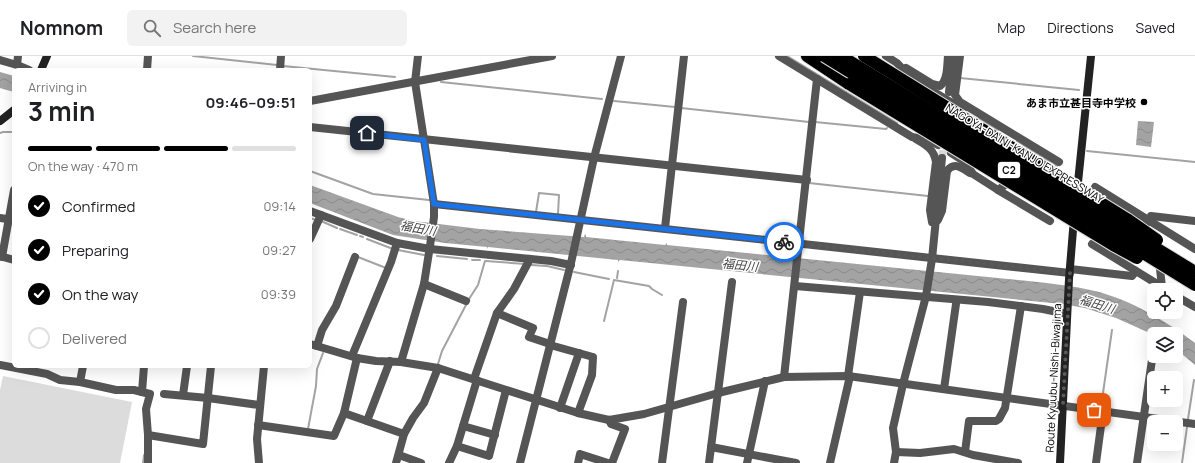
<!DOCTYPE html>
<meta charset="utf-8">
<style>
:root{--surface:#fff;--page:#f2f2f2;--text:#202124;--muted:#757577;--line:#e0e0e0;--accent:#000}
body{margin:0;font-family:Manrope,"Noto Sans JP",sans-serif;background:var(--page);color:var(--text);height:100vh;display:flex;flex-direction:column;font-size:15px;white-space:nowrap}
*{box-sizing:border-box;margin:0}
p{font-size:13px;color:var(--muted)}
.icon{flex:none;width:22px;height:22px;fill:none;stroke:currentColor;stroke-width:2;stroke-linecap:round;stroke-linejoin:round}
.map{position:relative;flex:1;overflow:hidden}
.side{position:absolute;left:12px;top:12px;width:300px;height:300px;display:flex;flex-direction:column;background:var(--surface);border-radius:6px;box-shadow:0 4px 16px #0002}
.side>*{flex:none}
.controls{position:absolute;left:1147px;top:227px;display:grid;gap:8px}
.controls a{display:grid;place-items:center;width:36px;height:36px;border-radius:6px;background:var(--surface);box-shadow:0 4px 16px #0002;font-size:20px}
.pin{position:absolute;display:grid;place-items:center;width:34px;height:34px;color:#fff;margin:-17px;border-radius:8px;box-shadow:0 2px 6px #0006}
.courier{position:absolute;display:grid;place-items:center;width:40px;height:40px;margin:-20px;border:3px solid #1a73e8;border-radius:50%;background:#fff;color:#222;box-shadow:0 1px 5px #0007}
.summary em{font-style:normal;font-weight:700}
.summary div{display:flex;flex-direction:column-reverse}
.summary{display:flex;align-items:center;justify-content:space-between;height:68px;padding:0 16px}
h1{font-size:26px;font-weight:700;line-height:30px}
.bar{display:grid;grid-template-columns:repeat(4,1fr);gap:6px 4px;align-content:center;height:48px;padding:0 16px}
.bar i{height:5px;border-radius:3px;background:var(--line)}
.bar .on{background:var(--accent)}
.bar p{grid-column:span 4}
ol{padding:0 16px;list-style:none}
li{display:flex;align-items:center;gap:12px;height:44px}
li p{margin-inline-start:auto}
li .icon{padding:4px;border-radius:50%;background:var(--accent);color:#fff;stroke-width:4}
li:last-child{color:var(--muted)}
li i{width:22px;height:22px;border:2px solid var(--line);border-radius:50%}
header{display:flex;align-items:center;gap:24px;box-sizing:border-box;height:56px;padding:0 20px;background:var(--surface);border-bottom:1px solid var(--line)}
header strong{font-size:19px}
nav{display:flex;gap:22px;margin-inline-start:auto;font-size:14px}
.search{width:280px;height:36px;background:var(--page);display:flex;align-items:center;gap:10px;box-sizing:border-box;padding:0 14px;border-radius:6px;color:var(--muted);font-size:15px}
.map>svg:first-child{display:block}
.pitch{fill:#dcdcdc}
.water{fill:url(#water-waves)}
.lines{fill:none;stroke-linecap:round;stroke-linejoin:round}
.stream{stroke:#a3a3a3;stroke-width:2}
.street-tunnel{stroke:#d9d9d9;stroke-width:8;stroke-dasharray:8 4;stroke-linecap:butt}
.highway-casing{stroke:#dbdbdb;stroke-width:14}
.street{stroke:#555;stroke-width:8}
.secondary{stroke:#222;stroke-width:8}
.highway{stroke:#000;stroke-width:12}
.highway-bridge-casing{stroke:#dbdbdb;stroke-width:14;stroke-linecap:butt}
.highway-bridge{stroke:#000;stroke-width:12}
.done{stroke:#595959;stroke-width:4;stroke-dasharray:0 7.2}
.route{stroke:#1a73e8;stroke-width:5}
.poi-dot{fill:#000;stroke:#fff;stroke-width:1.5}
.labels{text-anchor:middle;dominant-baseline:central;stroke-width:3;stroke-linejoin:round;paint-order:stroke}
.shield{fill:#fff;stroke:#4c4c4c;stroke-width:1}
.shield-label{font-size:10px;font-weight:bold;fill:#000}
.poi-label{font-size:11px;font-weight:bold;fill:#000;stroke:#fff;text-anchor:end}
.street-label{font-size:11px;fill:#000;stroke:#fff}
.water-label{font-size:12px;font-style:italic;fill:#444;stroke:#fff}
</style>
<header>
<strong>Nomnom</strong>
<div class="search"><svg class="icon" aria-label="search" viewBox="0 0 24 24"><circle cx="10" cy="10" r="6"/><path d="M15 15l6 6"/></svg>Search here</div>
<nav><a>Map</a><a>Directions</a><a>Saved</a></nav>
</header>
<div class="map">
<svg width="1195" height="407" viewBox="0 0 1195 407">
<defs>
<pattern id="water-waves" width="16" height="10" patternUnits="userSpaceOnUse"><rect width="16" height="10" fill="#a3a3a3"/><path d="M0 5q4-4 8 0t8 0" fill="none" stroke="#8b8b8b"/></pattern>
</defs>
<rect width="100%" height="100%" fill="#fff"/>
<!-- pitch -->
<polygon class="pitch" points="3,320 132,346 120,407 0,407 0,334"/>
<!-- water -->
<g class="water">
<polygon points="0,16 14,20 14,36 0,32"/>
<polygon points="1138,65 1154,66 1151,91 1136,89"/>
<path d="M310,129L398,161L414,165L480,173L584,181L585,178L586,179V181L665,189L667,187V189L1028,225C1050,227 1073,230 1095,235C1131,244 1166,265 1195,287V309L1176,293V278L1154,279L1116,262L1085,252L1062,248L620,204L618,206V204L488,191L487,193V191L445,187L393,179L310,147Z"/>
</g>
<g class="lines">
<!-- stream -->
<g class="stream">
<polyline points="193,0 277,9"/>
<polyline points="787,0 897,67"/>
<polyline points="283,10 395,21"/>
<polyline points="960,22 1079,34"/>
<polyline points="441,26 602,43"/>
<polyline points="614,45 675,51"/>
<polyline points="681,52 809,66"/>
<polyline points="977,64 980,63 998,74"/>
<polyline points="815,66 886,73 887,72"/>
<polyline points="0,77 3,76 14,76"/>
<polyline points="1017,85 1057,110"/>
<polyline points="1087,95 1195,106"/>
<polyline points="310,115 373,138 429,144"/>
<polyline points="809,127 928,140"/>
<polyline points="536,156 539,137 559,139 558,158"/>
<polyline points="310,162 316,164"/>
<polyline points="321,165 337,172"/>
<polyline points="340,173 357,179"/>
<polyline points="360,180 363,181"/>
<polyline points="367,183 393,193"/>
<polyline points="398,194 424,199"/>
<polyline points="437,200 467,203"/>
<polyline points="358,201 386,212"/>
<polyline points="472,204 480,204"/>
<polyline points="486,205 525,208"/>
<polyline points="531,209 547,210 564,214"/>
<polyline points="574,216 609,223"/>
<polyline points="617,222 618,215"/>
<polyline points="469,243 478,229 485,205"/>
<polyline points="604,265 614,224 649,230 652,233 662,239"/>
<polyline points="438,308 442,295 467,247"/>
<polyline points="1101,351 1112,274"/>
<polyline points="1188,363 1194,324"/>
<polyline points="308,373 316,330 317,313 323,297"/>
<polyline points="143,407 144,399"/>
<polyline points="1182,407 1187,371"/>
</g>
<!-- street-tunnel -->
<polyline class="street-tunnel" points="942,102 944,83"/>
<!-- highway casing -->
<g class="highway-casing">
<polyline id="highway" points="807,0 849,28"/>
</g>
<!-- street -->
<g class="street">
<polyline points="779,0 912,81 929,84 938,89"/>
<polyline points="886,0 897,7 911,22 957,50 964,52"/>
<polyline points="960,0 955,39 960,46 1059,106"/>
<polyline points="0,4 17,9 29,14"/>
<polyline points="17,9 18,0"/>
<path d="M906,12L932,28L940,30C948,24 947,9 948,0"/>
<polyline points="147,14 148,0"/>
<polyline points="280,14 281,0"/>
<polyline points="949,36 953,0"/>
<polyline points="310,45 552,0"/>
<polyline points="310,71 807,124"/>
<path d="M916,83C926,89 934,93 936,106L930,154L932,166"/>
<polyline points="951,97 965,106 973,118 998,134 1013,123"/>
<polyline points="1095,131 1195,193"/>
<polyline points="998,134 1050,165"/>
<polyline points="434,148 1070,217"/>
<polyline points="310,155 397,187 430,193 551,205 571,209"/>
<polyline points="0,162 13,164"/>
<path d="M938,164L942,155L947,115C954,105 962,112 970,117"/>
<polyline points="1147,166 1151,166 1151,160 1195,165"/>
<polyline points="665,172 684,0"/>
<polyline points="310,183 321,159"/>
<polyline points="1092,188 1167,234"/>
<polyline points="0,200 14,204"/>
<polyline points="2,201 14,134"/>
<polyline points="1159,204 1162,231"/>
<polyline points="1070,213 1132,220 1136,215"/>
<polyline points="424,228 466,245"/>
<polyline points="795,230 988,246 1043,253 1067,258"/>
<polyline points="1176,240 1195,251"/>
<polyline points="497,257 514,233 530,203"/>
<polyline points="310,288 357,302 376,305 401,306 438,312 578,357 609,364 644,358 718,337 784,321 848,320 1195,368"/>
<polyline points="550,289 593,301 592,319 578,357"/>
<polyline points="317,290 322,274 336,250 355,201"/>
<polyline points="352,300 391,206 397,187"/>
<polyline points="401,306 424,228 430,190 434,161 434,148 415,26 418,0"/>
<polyline points="0,309 47,318 60,324 80,326 116,334 134,334 150,338 146,353 148,379 148,407"/>
<polyline points="848,320 860,236"/>
<polyline points="784,321 817,23"/>
<polyline points="474,323 497,257 533,272 529,281 550,288"/>
<polyline points="80,326 83,310"/>
<polyline points="944,333 956,248"/>
<polyline points="142,336 144,310"/>
<polyline points="164,338 208,342 259,349"/>
<polyline points="183,339 187,310"/>
<polyline points="560,352 579,297"/>
<polyline points="344,357 404,378"/>
<polyline points="609,364 611,368 625,373 612,407"/>
<polyline points="367,365 390,305"/>
<polyline points="258,369 334,380 344,357 357,302"/>
<polyline points="463,370 495,379"/>
<polyline points="148,379 203,388 211,310"/>
<polyline points="457,390 489,400 506,334"/>
<polyline points="711,391 796,407"/>
<polyline points="896,396 920,397 954,393 973,399 1018,407"/>
<polyline points="965,396 969,365 996,365 999,363 1005,352 1021,250"/>
<polyline points="399,399 421,407"/>
<polyline points="259,407 257,383 264,310"/>
<polyline points="396,407 404,378 413,362 424,347 438,312"/>
<polyline points="449,407 457,390 477,324"/>
<polyline points="520,407 571,207 594,102 621,0"/>
<polyline points="578,407 580,398 608,407"/>
<polyline points="662,407 683,246"/>
<polyline points="709,407 732,226"/>
<polyline points="747,407 765,325"/>
<polyline points="830,407 850,320"/>
<polyline points="894,407 896,396 893,372 903,328 926,240 932,203 942,102"/>
<polyline points="1096,407 1103,355"/>
<polyline points="1137,407 1154,290"/>
</g>
<!-- secondary -->
<g class="secondary">
<polyline points="41,14 47,0"/>
<polyline points="0,65 14,54"/>
<polyline points="1077,136 1091,0"/>
<polyline points="1060,407 1069,223 1074,162"/>
</g>
<!-- highway -->
<use href="#highway" class="highway"/>
<!-- highway-bridge casing -->
<g class="highway-bridge-casing">
<g id="highway-bridge">
<polyline points="824,0 1195,229"/>
<polyline points="841,0 1195,216"/>
<polyline points="864,0 1127,163 1157,184"/>
<polyline points="849,28 1113,189 1137,202"/>
</g>
</g>
<!-- highway-bridge -->
<use href="#highway-bridge" class="highway-bridge"/>
</g>
<g class="lines">
<!-- done -->
<polyline class="done" points="784,186 1070,217 1063,349 1094,354"/>
<!-- route -->
<polyline class="route" points="367,77 424,84 434,148 784,186"/>
</g>
<!-- markers -->
<circle class="poi-dot" cx="1144" cy="46" r="4"/>
<g class="labels">
<!-- shield labels -->
<rect class="shield" x="998" y="106" width="22" height="16" rx="3"/>
<g class="shield-label">
<text x="1009" y="114">C2</text>
</g>
<!-- poi labels -->
<g class="poi-label">
<text x="1136" y="46">あま市立甚目寺中学校</text>
</g>
<!-- street labels -->
<g class="street-label">
<text transform="translate(1025 97) rotate(31)">NAGOYA-DAINI-KANJO EXPRESSWAY</text>
<text transform="translate(1053 322) rotate(-87)">Route Kyuubu-Nishi-Biwajima</text>
</g>
<!-- water labels -->
<g class="water-label">
<text transform="translate(418 172) rotate(10)">福田川</text>
<text transform="translate(740 209) rotate(6)">福田川</text>
<text transform="translate(1097 248) rotate(17)">福田川</text>
</g>
</g>
</svg>
<div class="controls">
<a><svg class="icon" aria-label="locate" viewBox="0 0 24 24"><circle cx="12" cy="12" r="6"/><path d="M12 2v4M12 18v4M2 12h4M18 12h4"/></svg></a>
<a><svg class="icon" aria-label="layers" viewBox="0 0 24 24"><path d="M12 4l9 5-9 5-9-5zM3 14l9 5 9-5"/></svg></a>
<a>+</a>
<a>−</a>
</div>
<div class="pin" style="left:1094px;top:354px;background:#ea580c"><svg class="icon" aria-label="bag" viewBox="0 0 24 24"><path d="M5 8h14l-1 12H6zM9 8a3 3 0 0 1 6 0"/></svg></div>
<div class="pin" style="left:367px;top:77px;background:#1f2937"><svg class="icon" aria-label="home" viewBox="0 0 24 24"><path d="M3 11l9-7 9 7M6 9v11h12V9"/></svg></div>
<div class="courier" style="left:784px;top:186px"><svg class="icon" aria-label="bike" viewBox="0 0 24 24"><circle cx="6" cy="16" r="4"/><circle cx="18" cy="16" r="4"/><path d="M6 16l4-8h5l3 8M10 8l3 8H6M13 5h3"/></svg></div>
<section class="side">
<div class="summary"><div><h1>3 min</h1><p>Arriving in</p></div><em>09:46–09:51</em></div>
<div class="bar"><i class="on"></i><i class="on"></i><i class="on"></i><i></i><p>On the way · 470 m</p></div>
<ol>
<li><svg class="icon" aria-label="check" viewBox="0 0 24 24"><path d="M5 12l5 5 9-10"/></svg>Confirmed<p>09:14</p></li>
<li><svg class="icon" aria-label="check" viewBox="0 0 24 24"><path d="M5 12l5 5 9-10"/></svg>Preparing<p>09:27</p></li>
<li><svg class="icon" aria-label="check" viewBox="0 0 24 24"><path d="M5 12l5 5 9-10"/></svg>On the way<p>09:39</p></li>
<li><i></i>Delivered</li>
</ol>
</section>
</div>
